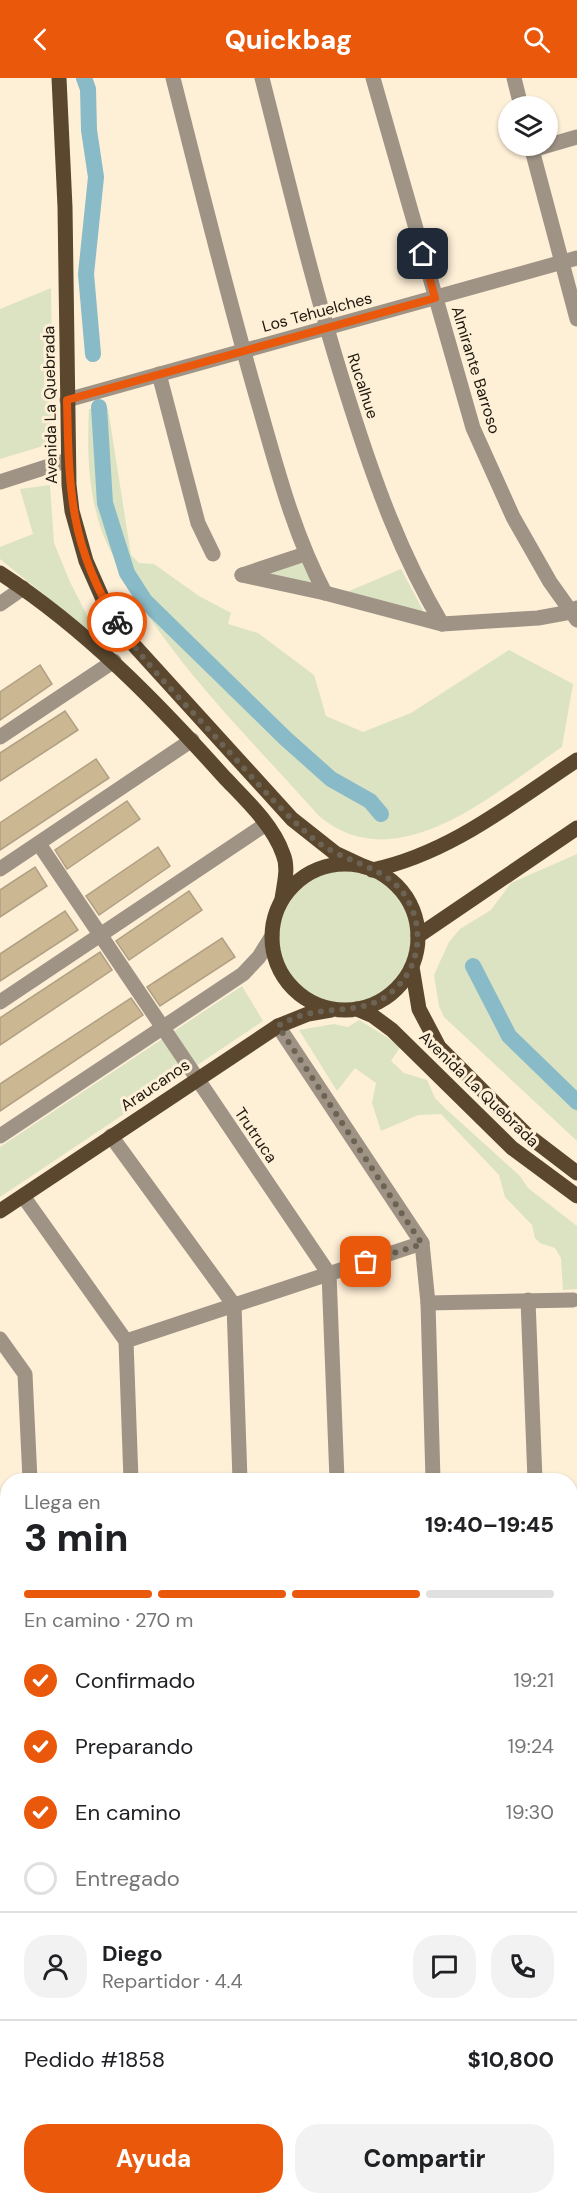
<!DOCTYPE html>
<html lang="es">
<meta charset="utf-8">
<style>
:root{--surface:#fff;--page:#f2f2f2;--text:#202124;--muted:#757577;--line:#e0e0e0;--accent:#ea580c}
body{margin:0;font-family:"DM Sans",sans-serif;background:var(--page);color:var(--text);height:100vh;display:flex;flex-direction:column;font-size:22px;white-space:nowrap}
*{box-sizing:border-box;margin:0}
p{font-size:20px;color:var(--muted)}
.icon{flex:none;width:33px;height:33px;fill:none;stroke:currentColor;stroke-width:2;stroke-linecap:round;stroke-linejoin:round}
.map{position:relative;flex:1;overflow:hidden}
.details{position:absolute;left:0px;top:1395px;width:578px;height:732px;display:flex;flex-direction:column;background:var(--surface);border-radius:24px 24px 0 0;box-shadow:0 2px 4px #0004}
.details>*{flex:none}
.controls{position:absolute;left:498px;top:18px;display:grid;gap:12px}
.controls a{display:grid;place-items:center;width:60px;height:60px;border-radius:50%;background:var(--surface);box-shadow:0 2px 4px #0004;font-size:30px}
.pin{position:absolute;display:grid;place-items:center;width:51px;height:51px;color:#fff;margin:-26px;border-radius:12px;box-shadow:0 3px 9px #0006}
.courier{position:absolute;display:grid;place-items:center;width:60px;height:60px;margin:-30px;border:4px solid #ea580c;border-radius:50%;background:#fff;color:#222;box-shadow:0 2px 8px #0007}
.overview em{font-style:normal;font-weight:800}
.overview div{display:flex;flex-direction:column-reverse}
.overview{display:flex;align-items:center;justify-content:space-between;height:102px;padding:0 24px}
h1{font-size:39px;font-weight:800;line-height:45px}
.bar{display:grid;grid-template-columns:repeat(4,1fr);gap:9px 6px;align-content:center;height:72px;padding:0 24px}
.bar i{height:8px;border-radius:4px;background:var(--line)}
.bar .selected{background:var(--accent)}
.bar p{grid-column:span 4}
.line{display:flex;align-items:center;gap:15px;padding:0 24px;border-top:2px solid var(--line)}
.line div{flex:1}
.round{display:grid;place-items:center;flex:none;width:63px;height:63px;border-radius:24px;background:var(--page)}
ol{padding:0 24px;list-style:none}
li{display:flex;align-items:center;gap:18px;height:66px}
li p{margin-inline-start:auto}
li .icon{padding:6px;border-radius:50%;background:var(--accent);color:#fff;stroke-width:4}
li:last-child{color:var(--muted)}
li i{width:33px;height:33px;border:3px solid var(--line);border-radius:50%}
.action{display:flex;gap:12px;margin-top:auto;padding:12px 24px}
.action a{flex:1;height:69px;border-radius:24px;background:var(--accent);color:#fff;font-size:24px;font-weight:800;line-height:69px;text-align:center}
.action a+a{background:var(--page);color:var(--text)}
header{display:flex;justify-content:space-between;align-items:center;height:78px;padding:0 24px;background:var(--accent);color:#fff;font-size:27px;font-weight:800}
.map>svg:first-child{display:block}
.green{fill:#dbe3c3}
.lines{fill:none;stroke-linecap:round;stroke-linejoin:round}
.canal{stroke:#89bac7;stroke-width:16}
.building{fill:#ccb793;stroke:#b1a083;stroke-width:1.5}
.minor{stroke:#9e9385;stroke-width:15}
.major{stroke:#5a472e;stroke-width:15}
.done{stroke:#6c6354;stroke-width:6;stroke-dasharray:0 10.8}
.route{stroke:#ea580c;stroke-width:8}
.labels{text-anchor:middle;dominant-baseline:central;stroke-width:6;stroke-linejoin:round;paint-order:stroke}
.street-label{font-size:16px;fill:#1e180d;stroke:#feefd7}
</style>
<header><svg class="icon" aria-label="back" viewBox="0 0 24 24"><path d="M15 5l-7 7 7 7"/></svg>Quickbag<svg class="icon" aria-label="search" viewBox="0 0 24 24"><circle cx="10" cy="10" r="6"/><path d="M15 15l6 6"/></svg></header>
<div class="map">
<svg width="577" height="2127" viewBox="0 0 577 2127">
<rect width="100%" height="100%" fill="#feefd7"/>
<!-- green -->
<g class="green">
<polygon points="51,210 53,365 0,381 0,231"/>
<path d="M89,331H108L131,477L139,485L154,486L199,518L231,535L228,546L258,555L314,597L326,638L363,654L411,635L509,572L573,606L562,669C495,714 398,804 319,738C250,660 171,585 122,494C114,479 105,464 100,448C88,410 87,370 89,331Z"/>
<polygon points="50,407 54,465 70,504 99,561 0,481 0,469 33,456 20,411"/>
<polygon points="302,482 316,508 260,496"/>
<polygon points="401,491 425,536 347,514"/>
<polygon points="577,776 577,1063 444,939 439,928 434,897 449,864 460,851 491,832 511,805"/>
<circle cx="345" cy="859" r="66"/>
<polygon points="242,908 263,943 0,1119 0,1069"/>
<polygon points="359,942 401,968 391,983 404,995 427,1002 435,1020 447,1032 520,1098 528,1110 577,1148 577,1211 563,1212 561,1180 555,1170 540,1165 535,1160 532,1147 505,1119 499,1097 441,1036 418,1037 381,1053 372,1025 376,1005 355,990 337,1013 299,952 334,946 348,949"/>
<polygon points="284,2120 334,2120 334,2127 287,2127"/>
</g>
<g class="lines">
<!-- canal -->
<g class="canal">
<polyline points="84,0 88,11 89,52 96,99 86,196 93,276"/>
<polyline points="99,329 105,425 127,495 145,523 285,660 331,701 370,723 381,736"/>
<polyline points="473,888 509,958 577,1024"/>
</g>
</g>
<!-- building -->
<g class="building">
<polygon points="40,587 52,606 0,642 0,614"/>
<polygon points="65,633 78,652 0,703 0,675"/>
<polygon points="96,681 109,700 0,772 0,745"/>
<polygon points="127,723 140,741 67,791 55,772"/>
<polygon points="158,769 170,788 99,837 86,818"/>
<polygon points="35,789 47,808 0,839 0,812"/>
<polygon points="189,813 202,832 129,882 116,863"/>
<polygon points="65,833 78,852 0,903 0,876"/>
<polygon points="222,860 235,879 160,928 147,909"/>
<polygon points="100,874 112,892 0,967 0,940"/>
<polygon points="131,920 143,937 0,1033 0,1006"/>
</g>
<g class="lines">
<!-- minor -->
<g class="minor">
<path d="M173,0C201,110 228,221 260,331C278,394 294,456 325,515"/>
<path d="M262,0C290,110 316,221 351,329C375,405 401,477 442,546"/>
<polyline points="373,0 473,350 513,439 550,504 577,542"/>
<polyline points="514,0 521,28"/>
<polyline points="531,68 577,241"/>
<polyline points="532,72 577,59"/>
<polyline points="159,296 198,445 213,476"/>
<polyline points="67,322 577,180"/>
<polyline points="0,404 68,382"/>
<polyline points="242,497 325,515 442,546 538,540 571,534 577,530"/>
<polyline points="242,497 305,476"/>
<polyline points="0,526 23,510"/>
<polyline points="0,659 114,583"/>
<polyline points="39,766 329,1196 337,1402"/>
<polyline points="0,791 192,662"/>
<polyline points="0,924 266,746"/>
<polyline points="278,948 422,1165 428,1225 433,1402"/>
<polyline points="0,1058 243,896 259,879 272,858"/>
<polyline points="111,1058 234,1227 240,1402"/>
<polyline points="23,1118 126,1263 131,1402"/>
<polyline points="528,1222 535,1402"/>
<polyline points="428,1225 573,1222"/>
<polyline points="0,1261 25,1296 30,1402"/>
<polyline points="126,1263 422,1165"/>
<polyline points="570,1434 577,1433"/>
<polyline points="0,1456 8,1456"/>
<polyline points="570,1689 577,1689"/>
<polyline points="0,1713 8,1713"/>
<polyline points="570,1948 577,1948"/>
<polyline points="0,1971 8,1971"/>
<polyline points="570,2063 577,2063"/>
<polyline points="0,2085 8,2085"/>
<polyline points="63,2120 63,2127"/>
<polyline points="163,2120 165,2127"/>
<polyline points="269,2120 272,2127"/>
<polyline points="344,2120 344,2127"/>
<polyline points="428,2120 429,2127"/>
<polyline points="518,2120 518,2127"/>
</g>
<!-- major -->
<g class="major">
<polyline points="59,0 65,129 69,407 72,433 86,483 105,526 132,565 292,741 335,775 365,789"/>
<path d="M0,495C86,551 157,624 225,700C246,722 273,747 283,776C289,790 284,806 282,821"/>
<circle cx="345" cy="859" r="73"/>
<path d="M372,792C449,776 512,725 577,682"/>
<polyline points="418,858 577,750"/>
<polyline points="412,889 419,931 439,969 526,1056 577,1095"/>
<polyline points="357,931 373,938 392,952 512,1070 577,1118"/>
<polyline points="0,1133 278,948 308,936 331,932"/>
</g>
</g>
<g class="lines">
<!-- done -->
<path class="done" d="M117,544C146,588 185,625 220,664C251,697 280,733 315,762C343,785 386,787 406,819C424,848 421,886 396,910C371,936 339,928 307,936C297,938 287,943 278,948L422,1166L366,1184"/>
<!-- route -->
<path class="route" d="M117,544C69,467 69,409 67,322L435,220L423,176"/>
</g>
<g class="labels">
<!-- street labels -->
<g class="street-label">
<text transform="translate(317 234) rotate(-15)">Los Tehuelches</text>
<text transform="translate(476 292) rotate(73)">Almirante Barroso</text>
<text transform="translate(363 308) rotate(72)">Rucalhue</text>
<text transform="translate(50 327) rotate(-91)">Avenida La Quebrada</text>
<text transform="translate(155 1007) rotate(-34)">Araucanos</text>
<text transform="translate(479 1011) rotate(44)">Avenida La Quebrada</text>
<text transform="translate(256 1057) rotate(56)">Trutruca</text>
</g>
</g>
</svg>
<div class="controls">
<a><svg class="icon" aria-label="layers" viewBox="0 0 24 24"><path d="M12 4l9 5-9 5-9-5zM3 14l9 5 9-5"/></svg></a>
</div>
<div class="pin" style="left:366px;top:1184px;background:#ea580c"><svg class="icon" aria-label="bag" viewBox="0 0 24 24"><path d="M5 8h14l-1 12H6zM9 8a3 3 0 0 1 6 0"/></svg></div>
<div class="pin" style="left:423px;top:176px;background:#1f2937"><svg class="icon" aria-label="home" viewBox="0 0 24 24"><path d="M3 11l9-7 9 7M6 9v11h12V9"/></svg></div>
<div class="courier" style="left:117px;top:544px"><svg class="icon" aria-label="bike" viewBox="0 0 24 24"><circle cx="6" cy="16" r="4"/><circle cx="18" cy="16" r="4"/><path d="M6 16l4-8h5l3 8M10 8l3 8H6M13 5h3"/></svg></div>
<section class="details">
<div class="overview"><div><h1>3 min</h1><p>Llega en</p></div><em>19:40–19:45</em></div>
<div class="bar"><i class="selected"></i><i class="selected"></i><i class="selected"></i><i></i><p>En camino · 270 m</p></div>
<ol>
<li><svg class="icon" aria-label="check" viewBox="0 0 24 24"><path d="M5 12l5 5 9-10"/></svg>Confirmado<p>19:21</p></li>
<li><svg class="icon" aria-label="check" viewBox="0 0 24 24"><path d="M5 12l5 5 9-10"/></svg>Preparando<p>19:24</p></li>
<li><svg class="icon" aria-label="check" viewBox="0 0 24 24"><path d="M5 12l5 5 9-10"/></svg>En camino<p>19:30</p></li>
<li><i></i>Entregado</li>
</ol>
<div class="line" style="height:108px"><a class="round"><svg class="icon" aria-label="person" viewBox="0 0 24 24"><circle cx="12" cy="8" r="4"/><path d="M4 21q1-7 8-7t8 7"/></svg></a><div><b>Diego</b><p>Repartidor · 4.4</p></div><a class="round"><svg class="icon" aria-label="chat" viewBox="0 0 24 24"><path d="M4 5h16v11H9l-5 4z"/></svg></a><a class="round"><svg class="icon" aria-label="phone" viewBox="0 0 24 24"><path d="M5 4h4l2 5-3 2q2 4 5 5l2-3 5 2v4C11 20 4 13 5 4z"/></svg></a></div>
<div class="line" style="height:78px"><div>Pedido #1858</div><b>$10,800</b></div>
<div class="action"><a>Ayuda</a><a>Compartir</a></div>
</section>
</div>
